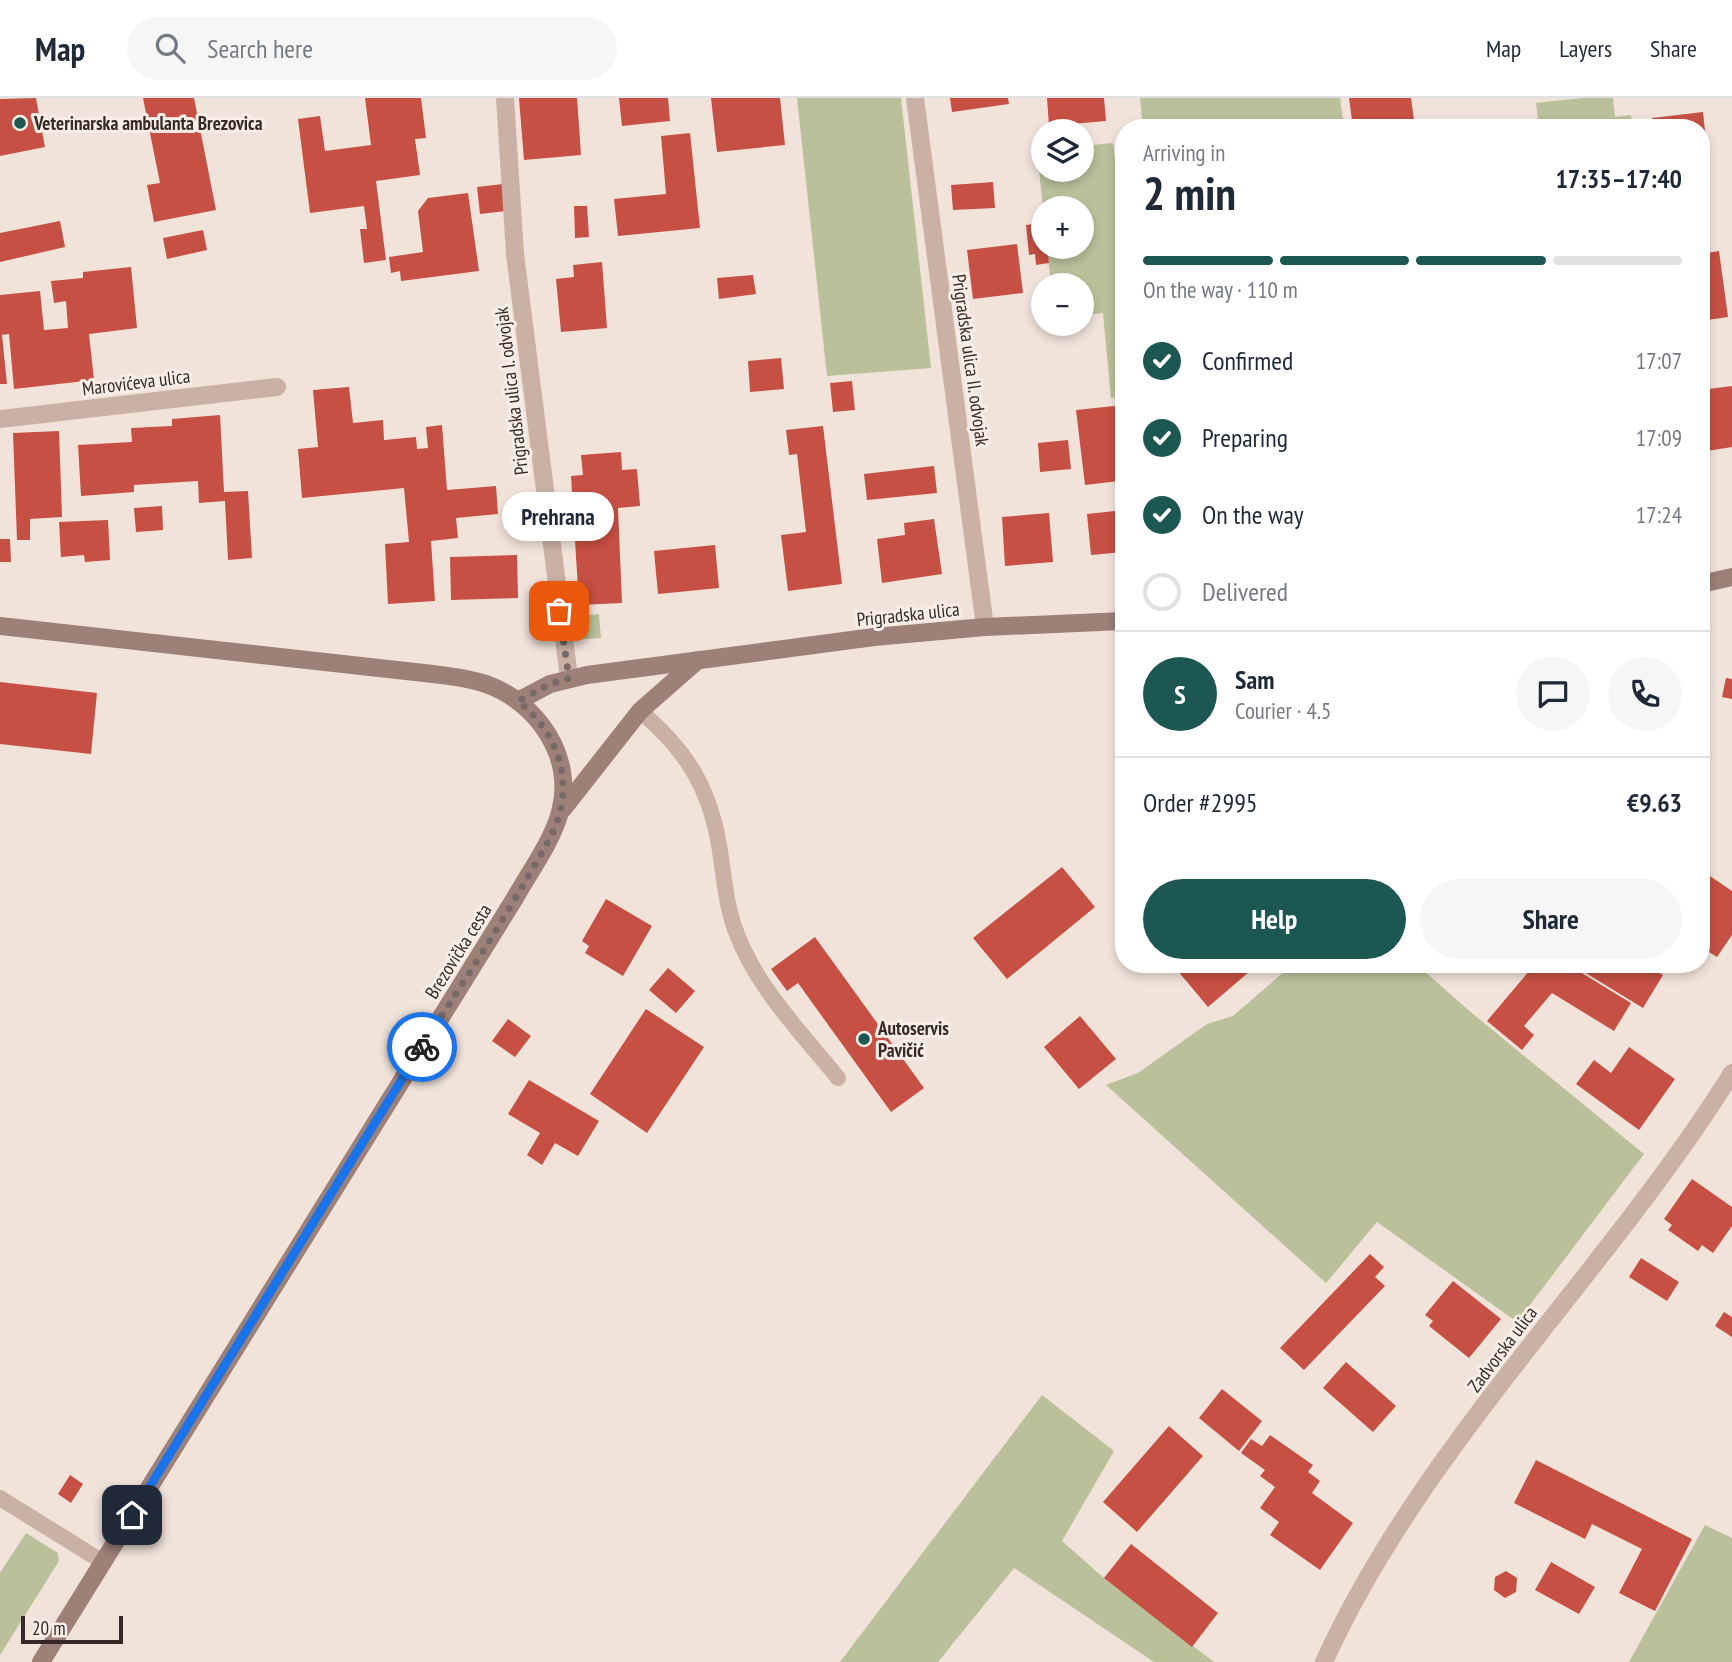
<!DOCTYPE html>
<meta charset="utf-8">
<style>
:root{--surface:#fff;--page:#f6f6f7;--text:#1f2937;--muted:#747a83;--line:#e0e1e3;--accent:#1d5752}
body{margin:0;font-family:"PT Sans Narrow",sans-serif;background:var(--page);color:var(--text);height:100vh;display:flex;flex-direction:column;font-size:26px;white-space:nowrap}
*{box-sizing:border-box;margin:0}
p{font-size:23px;color:var(--muted)}
.icon{flex:none;width:38px;height:38px;fill:none;stroke:currentColor;stroke-width:2;stroke-linecap:round;stroke-linejoin:round}
.map{position:relative;flex:1;overflow:hidden}
.sheet{position:absolute;left:1115px;top:21px;width:595px;height:854px;display:flex;flex-direction:column;background:var(--surface);border-radius:28px;box-shadow:0 4px 10px #0003}
.sheet>*{flex:none}
.buttons{position:absolute;left:1031px;top:21px;display:grid;gap:14px}
.buttons a{display:grid;place-items:center;width:63px;height:63px;border-radius:50%;background:var(--surface);box-shadow:0 4px 10px #0003;font-size:35px}
.scale{position:absolute;left:21px;bottom:18px;width:102px;box-sizing:border-box;padding-left:7px;border:4px solid #362927;border-top:0;font-size:19px;line-height:24px;white-space:nowrap;color:#362927;-webkit-text-stroke:5px #f9eee7;paint-order:stroke}
.pin{position:absolute;display:grid;place-items:center;width:60px;height:60px;color:#fff;margin:-30px;border-radius:14px;box-shadow:0 4px 10px #0006}
.courier{position:absolute;display:grid;place-items:center;width:70px;height:70px;margin:-35px;border:5px solid #1a73e8;border-radius:50%;background:#fff;color:#222;box-shadow:0 2px 9px #0007}
.bubble{position:absolute;height:49px;border-radius:24px;background:var(--surface);box-shadow:0 4px 10px #0003;font-size:23px;font-weight:800;line-height:49px;text-align:center}
.overview em{font-style:normal;font-weight:800}
.overview div{display:flex;flex-direction:column-reverse}
.overview{display:flex;align-items:center;justify-content:space-between;height:119px;padding:0 28px}
h1{font-size:46px;font-weight:800;line-height:52px}
.bar{display:grid;grid-template-columns:repeat(4,1fr);gap:10px 7px;align-content:center;height:84px;padding:0 28px}
.bar i{height:9px;border-radius:5px;background:var(--line)}
.bar .current{background:var(--accent)}
.bar p{grid-column:span 4}
.line{display:flex;align-items:center;gap:18px;padding:0 28px;border-top:2px solid var(--line)}
.line div{flex:1}
.round{display:grid;place-items:center;flex:none;width:74px;height:74px;border-radius:37px;background:var(--page)}
ol{padding:0 28px;list-style:none}
li{display:flex;align-items:center;gap:21px;height:77px}
li p{margin-inline-start:auto}
li .icon{padding:7px;border-radius:50%;background:var(--accent);color:#fff;stroke-width:4}
li:last-child{color:var(--muted)}
li i{width:38px;height:38px;border:4px solid var(--line);border-radius:50%}
.cta{display:flex;gap:14px;margin-top:auto;padding:14px 28px}
.cta a{flex:1;height:80px;border-radius:42px;background:var(--accent);color:#fff;font-size:28px;font-weight:800;line-height:80px;text-align:center}
.cta a+a{background:var(--page);color:var(--text)}
header{display:flex;align-items:center;gap:42px;box-sizing:border-box;height:98px;padding:0 35px;background:var(--surface);border-bottom:2px solid var(--line)}
header strong{font-size:33px}
nav{display:flex;gap:38px;margin-inline-start:auto;font-size:24px}
.search{width:490px;height:63px;background:var(--page);display:flex;align-items:center;gap:18px;box-sizing:border-box;padding:0 24px;border-radius:38px;color:var(--muted);font-size:26px}
.map>svg:first-child{display:block}
.green{fill:#bac09a}
.building{fill:#c65044}
.lines{fill:none;stroke-linecap:round;stroke-linejoin:round}
.lane{stroke:#c9b1a6;stroke-width:16}
.street{stroke:#c9b1a6;stroke-width:18}
.secondary{stroke:#9d8078;stroke-width:18}
.done{stroke:#776a66;stroke-width:7;stroke-dasharray:0 12.6}
.route{stroke:#1a73e8;stroke-width:9}
.poi-dot{fill:#1d5752;stroke:#f9eee7;stroke-width:2.5}
.labels{text-anchor:middle;dominant-baseline:central;stroke-width:6;stroke-linejoin:round;paint-order:stroke}
.poi-label{font-size:19px;font-weight:bold;fill:#362927;stroke:#f9eee7;text-anchor:start}
.street-label{font-size:19px;fill:#362927;stroke:#f9eee7}
</style>
<header>
<strong>Map</strong>
<div class="search"><svg class="icon" aria-label="search" viewBox="0 0 24 24"><circle cx="10" cy="10" r="6"/><path d="M15 15l6 6"/></svg>Search here</div>
<nav><a>Map</a><a>Layers</a><a>Share</a></nav>
</header>
<div class="map">
<svg width="1732" height="1564" viewBox="0 0 1732 1564">
<rect width="100%" height="100%" fill="#f1e3da"/>
<!-- green -->
<g class="green">
<polygon points="797,0 901,0 931,270 827,278"/>
<polygon points="1140,0 1340,0 1344,30 1143,30"/>
<polygon points="1582,0 1613,0 1615,19 1631,17 1633,30 1539,30 1536,5"/>
<polygon points="1113,45 1124,146 1124,298 1111,300 1103,215 1082,217 1082,187 1051,187 1047,149 1082,149 1082,110 1043,110 1037,52 1043,52 1043,72 1082,72 1082,48"/>
<polygon points="579,507 581,518 599,516 601,540 572,542 569,508"/>
<polygon points="1278,866 1416,866 1473,916 1644,1056 1517,1224 1377,1124 1326,1185 1106,987 1138,975 1207,926 1233,918 1284,874"/>
<polygon points="1042,1297 1114,1353 1062,1443 1104,1480 1214,1564 1154,1564 1014,1470 938,1564 840,1564"/>
<polygon points="1705,1427 1732,1440 1732,1564 1629,1564"/>
<polygon points="26,1435 58,1455 59,1463 0,1557 0,1475"/>
</g>
<!-- building -->
<g class="building">
<polygon points="36,0 45,49 0,58 0,1"/>
<polygon points="143,0 194,0 216,112 154,124 147,87 160,85"/>
<polygon points="365,0 421,0 426,40 415,41 420,77 376,83 386,162 364,165 360,131 367,131 364,108 310,115 298,21 320,18 325,53 371,47"/>
<polygon points="519,0 577,0 581,57 524,62"/>
<polygon points="619,0 668,0 670,23 622,28"/>
<polygon points="711,0 780,0 785,47 717,54"/>
<polygon points="950,0 1008,0 1009,6 952,14"/>
<polygon points="1047,0 1104,0 1106,23 1049,28"/>
<polygon points="1349,0 1411,0 1415,30 1353,30"/>
<polygon points="1703,14 1708,60 1701,61 1701,30 1653,30 1652,20"/>
<polygon points="690,35 700,130 618,138 614,101 666,96 661,38"/>
<polygon points="993,84 995,110 953,112 951,87"/>
<polygon points="503,86 506,113 480,116 477,89"/>
<polygon points="468,95 479,173 401,183 400,173 391,175 389,159 423,154 418,113 428,100"/>
<polygon points="574,108 587,108 589,139 575,140"/>
<polygon points="60,123 65,149 0,164 0,135"/>
<polygon points="1043,125 1043,149 1047,149 1049,165 1036,167 1035,156 1029,157 1026,127"/>
<polygon points="203,132 207,152 167,161 163,140"/>
<polygon points="1017,146 1023,195 973,201 967,152"/>
<polygon points="1719,153 1728,219 1701,223 1701,156"/>
<polygon points="602,164 607,230 561,234 556,181 574,179 573,167"/>
<polygon points="131,169 137,230 89,236 94,282 14,291 9,236 2,237 7,286 0,286 0,197 40,193 44,232 68,230 66,203 54,205 51,183 83,180 83,174"/>
<polygon points="753,177 756,196 719,201 717,180"/>
<polygon points="781,260 784,291 750,294 748,263"/>
<polygon points="852,283 855,312 833,314 830,285"/>
<polygon points="1732,288 1732,349 1701,354 1701,292"/>
<polygon points="349,289 353,325 383,322 384,342 416,339 417,351 428,350 426,329 442,327 447,392 496,388 498,416 456,420 458,440 431,443 435,503 388,506 385,446 409,444 404,390 302,400 298,351 318,349 313,292"/>
<polygon points="1124,307 1124,349 1115,350 1119,383 1085,387 1076,312"/>
<polygon points="220,317 224,394 248,393 252,460 228,462 225,403 199,405 198,383 134,387 134,394 81,398 78,347 132,344 131,330 172,328 172,321"/>
<polygon points="823,328 842,486 788,493 781,437 806,434 797,356 789,357 786,332"/>
<polygon points="59,333 62,419 30,421 30,442 17,442 13,335"/>
<polygon points="1068,342 1071,371 1040,374 1038,345"/>
<polygon points="621,354 622,372 637,371 640,408 618,410 622,505 579,507 571,378 583,377 581,357"/>
<polygon points="934,368 937,395 867,402 864,376"/>
<polygon points="162,408 163,432 136,434 134,410"/>
<polygon points="1124,412 1124,454 1091,457 1087,416"/>
<polygon points="1049,415 1053,464 1005,468 1002,419"/>
<polygon points="934,421 942,476 882,485 877,441 905,437 904,425"/>
<polygon points="108,422 110,462 85,464 84,457 61,459 59,424"/>
<polygon points="0,441 10,441 11,464 0,464"/>
<polygon points="715,447 719,490 658,496 654,453"/>
<polygon points="517,457 518,500 451,502 450,459"/>
<polygon points="1726,580 1732,581 1732,601 1722,599"/>
<polygon points="0,584 97,595 91,656 0,646"/>
<polygon points="1062,769 1095,809 1007,881 973,840"/>
<polygon points="1701,772 1732,793 1732,837 1717,859 1701,849"/>
<polygon points="606,801 652,828 623,878 585,855 589,848 582,843"/>
<polygon points="815,839 924,990 891,1014 798,885 787,893 771,871"/>
<polygon points="1172,866 1254,866 1256,868 1208,909"/>
<polygon points="1535,866 1547,866 1553,871 1556,866 1567,866 1631,905 1614,933 1552,895 1524,928 1534,937 1522,952 1487,923"/>
<polygon points="1571,866 1644,866 1663,877 1643,910"/>
<polygon points="668,870 695,893 676,915 649,892"/>
<polygon points="646,911 704,949 647,1035 590,996"/>
<polygon points="1080,918 1116,961 1079,991 1044,949"/>
<polygon points="508,921 531,938 515,959 492,943"/>
<polygon points="1629,949 1675,981 1639,1032 1576,986 1594,962 1611,975"/>
<polygon points="529,982 599,1023 578,1058 555,1045 542,1067 527,1057 540,1035 508,1016"/>
<polygon points="1692,1081 1732,1109 1732,1128 1713,1155 1702,1147 1698,1153 1668,1132 1672,1127 1664,1121"/>
<polygon points="1370,1156 1384,1169 1375,1179 1385,1188 1304,1272 1280,1250"/>
<polygon points="1641,1160 1679,1184 1667,1203 1629,1179"/>
<polygon points="1453,1183 1501,1221 1469,1260 1429,1228 1433,1223 1425,1217"/>
<polygon points="1724,1214 1732,1219 1732,1239 1715,1228"/>
<polygon points="1346,1264 1396,1308 1373,1334 1323,1290"/>
<polygon points="1222,1291 1262,1323 1239,1353 1199,1320"/>
<polygon points="1169,1328 1203,1358 1137,1434 1103,1404"/>
<polygon points="1270,1337 1313,1367 1308,1374 1320,1383 1312,1395 1353,1425 1320,1472 1270,1437 1279,1424 1260,1410 1275,1389 1260,1378 1265,1372 1241,1355 1251,1341 1262,1348"/>
<polygon points="1536,1362 1692,1441 1655,1513 1619,1495 1642,1451 1592,1426 1585,1441 1514,1405"/>
<polygon points="70,1377 83,1386 71,1405 58,1396"/>
<polygon points="1131,1446 1218,1515 1192,1549 1104,1480"/>
<polygon points="1551,1464 1595,1489 1579,1516 1535,1492"/>
<polygon points="1506,1473 1517,1480 1516,1494 1505,1500 1494,1492 1495,1479"/>
</g>
<g class="lines">
<!-- lane -->
<g class="lane">
<path d="M640,613C685,651 709,688 719,747C724,776 725,803 735,831C755,888 800,933 838,980"/>
<polyline points="0,1400 103,1464"/>
</g>
<!-- street -->
<g class="street">
<polyline points="505,0 515,156 569,580"/>
<polyline points="915,0 985,529"/>
<polyline points="0,321 277,289"/>
<path d="M1324,1564C1422,1348 1607,1175 1732,975"/>
</g>
<!-- secondary -->
<g class="secondary">
<polyline points="1701,486 1732,479"/>
<path d="M0,528L433,576C450,578 469,580 486,586C537,604 575,659 560,714C552,744 530,773 515,800L41,1564"/>
<polyline points="518,603 550,586 587,577 874,539 985,529 1124,523"/>
<polyline points="563,711 640,613 698,562"/>
</g>
</g>
<g class="lines">
<!-- done -->
<path class="done" d="M422,949C457,894 493,839 526,782C541,755 562,727 563,695C565,658 546,625 518,603L550,586L569,580L559,513"/>
<!-- route -->
<polyline class="route" points="132,1417 422,949"/>
</g>
<!-- markers -->
<g class="poi-dot">
<circle cx="20" cy="25" r="7"/>
<circle cx="864" cy="941" r="7"/>
</g>
<g class="labels">
<!-- poi labels -->
<g class="poi-label">
<text x="34" y="25">Veterinarska ambulanta Brezovica</text>
<text x="878" y="930">Autoservis<tspan x="878" dy="22">Pavičić</tspan></text>
</g>
<!-- street labels -->
<g class="street-label">
<text transform="translate(971 262) rotate(82)">Prigradska ulica II. odvojak</text>
<text transform="translate(136 284) rotate(-7)">Marovićeva ulica</text>
<text transform="translate(511 293) rotate(-97)">Prigradska ulica I. odvojak</text>
<text transform="translate(908 516) rotate(-6)">Prigradska ulica</text>
<text transform="translate(458 853) rotate(-58)">Brezovička cesta</text>
<text transform="translate(1502 1251) rotate(-53)">Zadvorska ulica</text>
</g>
</g>
</svg>
<div class="buttons">
<a><svg class="icon" aria-label="layers" viewBox="0 0 24 24"><path d="M12 4l9 5-9 5-9-5zM3 14l9 5 9-5"/></svg></a>
<a>+</a>
<a>−</a>
</div>
<div class="scale">20 m</div>
<div class="pin" style="left:559px;top:513px;background:#ea580c"><svg class="icon" aria-label="bag" viewBox="0 0 24 24"><path d="M5 8h14l-1 12H6zM9 8a3 3 0 0 1 6 0"/></svg></div>
<div class="pin" style="left:132px;top:1417px;background:#1f2937"><svg class="icon" aria-label="home" viewBox="0 0 24 24"><path d="M3 11l9-7 9 7M6 9v11h12V9"/></svg></div>
<div class="courier" style="left:422px;top:949px"><svg class="icon" aria-label="bike" viewBox="0 0 24 24"><circle cx="6" cy="16" r="4"/><circle cx="18" cy="16" r="4"/><path d="M6 16l4-8h5l3 8M10 8l3 8H6M13 5h3"/></svg></div>
<div class="bubble" style="left:502px;top:394px;width:112px">Prehrana</div>
<section class="sheet">
<div class="overview"><div><h1>2 min</h1><p>Arriving in</p></div><em>17:35–17:40</em></div>
<div class="bar"><i class="current"></i><i class="current"></i><i class="current"></i><i></i><p>On the way · 110 m</p></div>
<ol>
<li><svg class="icon" aria-label="check" viewBox="0 0 24 24"><path d="M5 12l5 5 9-10"/></svg>Confirmed<p>17:07</p></li>
<li><svg class="icon" aria-label="check" viewBox="0 0 24 24"><path d="M5 12l5 5 9-10"/></svg>Preparing<p>17:09</p></li>
<li><svg class="icon" aria-label="check" viewBox="0 0 24 24"><path d="M5 12l5 5 9-10"/></svg>On the way<p>17:24</p></li>
<li><i></i>Delivered</li>
</ol>
<div class="line" style="height:126px"><b class="round" style="background:var(--accent);color:#fff">S</b><div><b>Sam</b><p>Courier · 4.5</p></div><a class="round"><svg class="icon" aria-label="chat" viewBox="0 0 24 24"><path d="M4 5h16v11H9l-5 4z"/></svg></a><a class="round"><svg class="icon" aria-label="phone" viewBox="0 0 24 24"><path d="M5 4h4l2 5-3 2q2 4 5 5l2-3 5 2v4C11 20 4 13 5 4z"/></svg></a></div>
<div class="line" style="height:91px"><div>Order #2995</div><b>€9.63</b></div>
<div class="cta"><a>Help</a><a>Share</a></div>
</section>
</div>
